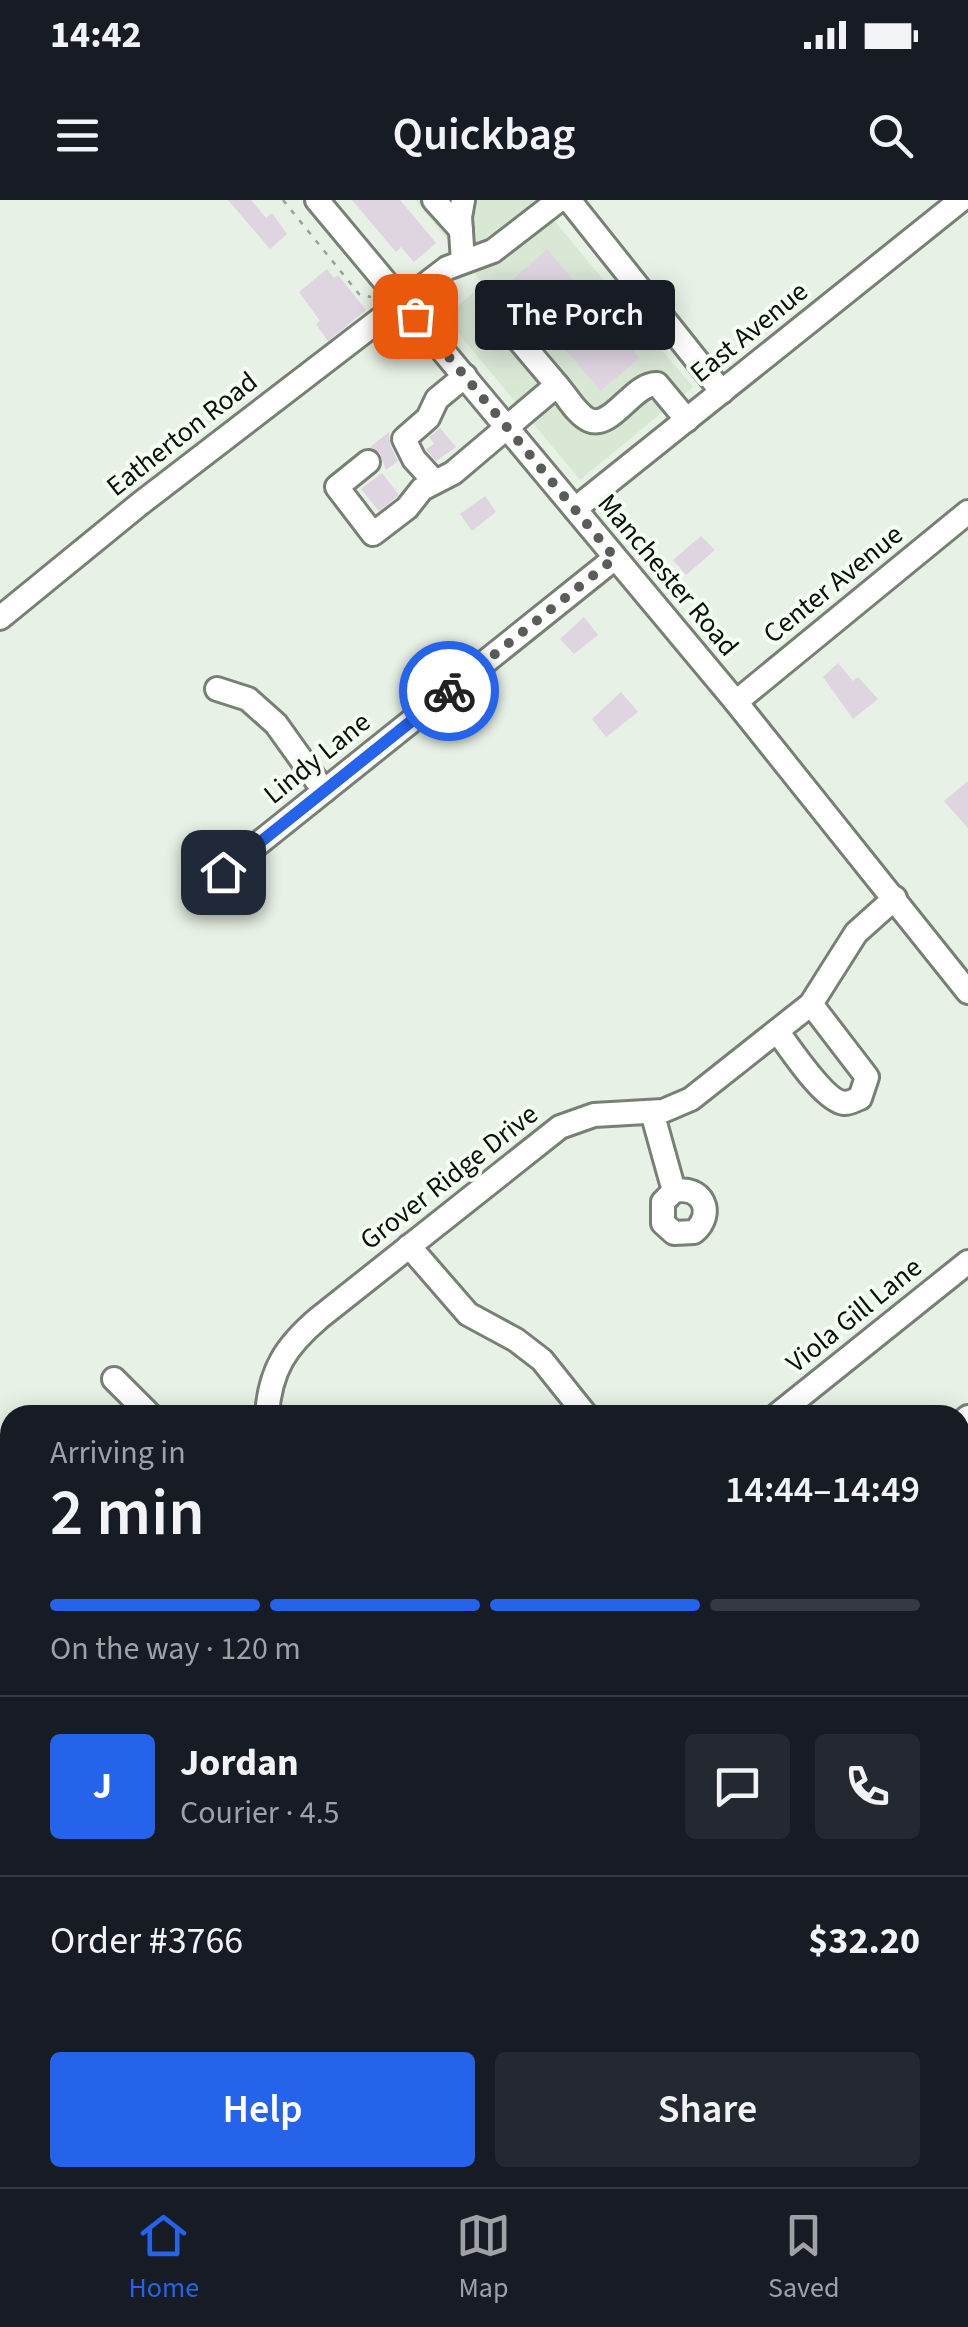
<!DOCTYPE html>
<meta charset="utf-8">
<style>
:root{--surface:#171b24;--page:#242831;--text:#f1f3f6;--muted:#9ea1a6;--line:#363941;--accent:#2563eb}
body{margin:0;font-family:"Source Sans 3",sans-serif;background:var(--page);color:var(--text);height:100vh;display:flex;flex-direction:column;font-size:38px;white-space:nowrap}
*{box-sizing:border-box;margin:0}
p{font-size:32px;color:var(--muted)}
.icon{flex:none;width:55px;height:55px;fill:none;stroke:currentColor;stroke-width:2;stroke-linecap:round;stroke-linejoin:round}
.map{position:relative;flex:1;overflow:hidden}
.sheet{position:absolute;left:0px;top:1205px;width:970px;height:782px;display:flex;flex-direction:column;background:var(--surface);border-radius:30px 30px 0 0;box-shadow:0 5px 25px #0003}
.sheet>*{flex:none}
.pin{position:absolute;display:grid;place-items:center;width:85px;height:85px;color:#fff;margin:-42px;border-radius:20px;box-shadow:0 5px 15px #0006}
.courier{position:absolute;display:grid;place-items:center;width:100px;height:100px;margin:-50px;border:8px solid #2563eb;border-radius:50%;background:#fff;color:#222;box-shadow:0 2px 12px #0007}
.bubble{position:absolute;height:70px;border-radius:10px;background:var(--surface);box-shadow:0 5px 25px #0003;font-size:32px;font-weight:600;line-height:70px;text-align:center}
.head em{font-style:normal;font-weight:600}
.head div{display:flex;flex-direction:column-reverse}
.head{display:flex;align-items:center;justify-content:space-between;height:170px;padding:0 50px}
h1{font-size:65px;font-weight:600;line-height:75px}
.bar{display:grid;grid-template-columns:repeat(4,1fr);gap:15px 10px;align-content:center;height:120px;padding:0 50px}
.bar i{height:12px;border-radius:8px;background:var(--line)}
.bar .active{background:var(--accent)}
.bar p{grid-column:span 4}
.line{display:flex;align-items:center;gap:25px;padding:0 50px;border-top:2px solid var(--line)}
.line div{flex:1}
.round{display:grid;place-items:center;flex:none;width:105px;height:105px;border-radius:10px;background:var(--page)}
.primary-button{display:flex;gap:20px;margin-top:auto;padding:20px 50px}
.primary-button a{flex:1;height:115px;border-radius:10px;background:var(--accent);color:#fff;font-size:40px;font-weight:600;line-height:115px;text-align:center}
.primary-button a+a{background:var(--page);color:var(--text)}
.status{display:flex;justify-content:space-between;align-items:center;height:70px;padding:0 50px;background:var(--surface);direction:ltr}
.status svg{height:28px;fill:currentColor}
header{display:flex;justify-content:space-between;align-items:center;height:130px;padding:0 50px;background:var(--surface);font-size:45px;font-weight:600}
.menu{display:flex;justify-content:space-around;align-items:center;height:140px;border-top:2px solid var(--line);background:var(--surface);font-size:28px;color:var(--muted)}
.menu a{display:grid;justify-items:center;gap:5px}
.menu .active{color:var(--accent)}
.map>svg:first-child{display:block}
.built{fill:#d9e7d5}
.forest{fill:url(#forest-firs)}
.lines{fill:none;stroke-linecap:round;stroke-linejoin:round}
.stream{stroke:#92c483;stroke-width:5}
.building{fill:#ded5e0}
.minor-casing{stroke:#788076;stroke-width:28}
.major-casing{stroke:#788076;stroke-width:35}
.path{stroke:#9aa198;stroke-width:2.5;stroke-dasharray:5 8;stroke-linecap:butt}
.minor{stroke:#fff;stroke-width:22}
.major{stroke:#fff;stroke-width:30}
.done{stroke:#585d57;stroke-width:10;stroke-dasharray:0 18}
.route{stroke:#2563eb;stroke-width:12}
.labels{text-anchor:middle;dominant-baseline:central;stroke-width:8;stroke-linejoin:round;paint-order:stroke}
.street-label{font-size:28px;fill:#0b0e0a;stroke:#f5fef2}
</style>
<div class="status"><b>14:42</b><svg viewBox="0 0 49 12"><path d="M0 12V9h3v3zM5 12V6h3v6zM10 12V3h3v9zM15 12V0h3v12zM26 1h20v11H26zM47 4h2v5h-2z"/></svg></div>
<header><svg class="icon" aria-label="menu" viewBox="0 0 24 24"><path d="M4 6h16M4 12h16M4 18h16"/></svg>Quickbag<svg class="icon" aria-label="search" viewBox="0 0 24 24"><circle cx="10" cy="10" r="6"/><path d="M15 15l6 6"/></svg></header>
<div class="map">
<svg width="968" height="1987" viewBox="0 0 968 1987">
<defs>
<pattern id="forest-firs" width="22" height="20" patternUnits="userSpaceOnUse" patternTransform="scale(2.5)"><rect width="22" height="20" fill="#8dbf7d"/><path d="M5 1l3.5 6h-7zM16 11l3.5 6h-7z" fill="#78a36b"/></pattern>
</defs>
<rect width="100%" height="100%" fill="#e8f1e5"/>
<!-- built -->
<polygon class="built" points="415,0 537,0 693,187 580,280 445,117 483,84"/>
<!-- forest -->
<polygon class="forest" points="968,1735 968,1987 452,1987 475,1978 960,1978 960,1740"/>
<g class="lines">
<!-- stream -->
<g class="stream">
<polyline points="960,1840 968,1840"/>
<polyline points="498,1987 509,1978"/>
</g>
</g>
<!-- building -->
<g class="building">
<polygon points="228,0 251,0 266,18 272,13 287,34 270,49"/>
<polygon points="352,0 400,0 436,43 414,62 401,47 396,52"/>
<polygon points="547,49 639,158 601,191 509,83"/>
<polygon points="327,69 334,78 338,75 366,110 328,141 316,124 320,121 299,92"/>
<polygon points="440,228 456,247 436,261 426,249 434,244 429,237"/>
<polygon points="389,232 390,245 398,261 386,270 380,253 370,247"/>
<polygon points="382,273 399,295 379,311 361,289"/>
<polygon points="485,296 496,312 472,331 460,314"/>
<polygon points="701,336 715,350 686,375 673,360"/>
<polygon points="584,417 598,435 574,454 560,439"/>
<polygon points="838,463 853,481 858,477 878,499 853,519 823,477"/>
<polygon points="621,492 638,512 606,537 592,519"/>
<polygon points="968,581 968,628 944,601"/>
</g>
<g class="lines">
<!-- minor casing -->
<g class="minor-casing">
<g id="minor">
<polyline points="317,0 736,502 968,792"/>
<polyline points="434,0 461,30"/>
<polyline points="463,0 460,17 463,61"/>
<polyline points="569,0 722,192"/>
<path d="M557,185C566,195 577,215 589,220C612,230 633,183 657,184L687,220"/>
<polyline points="368,262 337,287 373,334 407,308 422,289 453,273 557,185 491,107"/>
<polyline points="435,282 414,259 404,239 428,218 437,199 465,176"/>
<polyline points="575,309 961,0"/>
<polyline points="0,418 141,303 447,68 493,51 559,0"/>
<polyline points="217,489 248,499 276,524 324,591"/>
<polyline points="736,502 968,312"/>
<polyline points="198,692 615,358"/>
<path d="M777,831C790,848 824,901 844,903C851,903 854,900 860,898L867,877L811,804"/>
<path d="M652,912L674,991C702,985 716,1013 694,1032L674,1033L663,1023V1002L674,991"/>
<polyline points="409,1046 468,1114 516,1140 542,1160 586,1215"/>
<polyline points="114,1179 150,1215"/>
<path d="M267,1215C270,1170 286,1146 319,1118L560,927L594,915L663,911L691,899L811,804L856,733L895,698"/>
<polyline points="777,1215 968,1062"/>
<polyline points="960,1224 968,1217"/>
<polyline points="0,1369 10,1382"/>
<polyline points="0,1582 10,1577"/>
<polyline points="0,1938 10,1944"/>
<polyline points="38,1978 50,1987"/>
</g>
</g>
<!-- major casing -->
<g class="major-casing">
<g id="major">
<polyline points="960,1674 968,1669"/>
<polyline points="305,1987 324,1978"/>
<polyline points="369,1987 384,1978"/>
</g>
</g>
<!-- path -->
<g class="path">
<polyline points="283,0 359,94 371,97"/>
<polyline points="0,1666 10,1674"/>
<polyline points="0,1970 10,1977"/>
<polyline points="12,1978 20,1983"/>
<polyline points="260,1987 281,1978"/>
</g>
<!-- minor -->
<use href="#minor" class="minor"/>
<!-- major -->
<use href="#major" class="major"/>
</g>
<g class="lines">
<!-- done -->
<polyline class="done" points="415,116 615,358 449,491"/>
<!-- route -->
<polyline class="route" points="223,672 449,491"/>
</g>
<g class="labels">
<!-- street labels -->
<g class="street-label">
<text transform="translate(749 132) rotate(-39)">East Avenue</text>
<text transform="translate(182 234) rotate(-38)">Eatherton Road</text>
<text transform="translate(668 375) rotate(50)">Manchester Road</text>
<text transform="translate(833 384) rotate(-39)">Center Avenue</text>
<text transform="translate(317 558) rotate(-39)">Lindy Lane</text>
<text transform="translate(449 977) rotate(-38)">Grover Ridge Drive</text>
<text transform="translate(854 1115) rotate(-39)">Viola Gill Lane</text>
</g>
</g>
</svg>
<div class="pin" style="left:415px;top:116px;background:#ea580c"><svg class="icon" aria-label="bag" viewBox="0 0 24 24"><path d="M5 8h14l-1 12H6zM9 8a3 3 0 0 1 6 0"/></svg></div>
<div class="pin" style="left:223px;top:672px;background:#1f2937"><svg class="icon" aria-label="home" viewBox="0 0 24 24"><path d="M3 11l9-7 9 7M6 9v11h12V9"/></svg></div>
<div class="courier" style="left:449px;top:491px"><svg class="icon" aria-label="bike" viewBox="0 0 24 24"><circle cx="6" cy="16" r="4"/><circle cx="18" cy="16" r="4"/><path d="M6 16l4-8h5l3 8M10 8l3 8H6M13 5h3"/></svg></div>
<div class="bubble" style="left:475px;top:80px;width:200px">The Porch</div>
<section class="sheet">
<div class="head"><div><h1>2 min</h1><p>Arriving in</p></div><em>14:44–14:49</em></div>
<div class="bar"><i class="active"></i><i class="active"></i><i class="active"></i><i></i><p>On the way · 120 m</p></div>
<div class="line" style="height:180px"><b class="round" style="background:var(--accent);color:#fff">J</b><div><b>Jordan</b><p>Courier · 4.5</p></div><a class="round"><svg class="icon" aria-label="chat" viewBox="0 0 24 24"><path d="M4 5h16v11H9l-5 4z"/></svg></a><a class="round"><svg class="icon" aria-label="phone" viewBox="0 0 24 24"><path d="M5 4h4l2 5-3 2q2 4 5 5l2-3 5 2v4C11 20 4 13 5 4z"/></svg></a></div>
<div class="line" style="height:130px"><div>Order #3766</div><b>$32.20</b></div>
<div class="primary-button"><a>Help</a><a>Share</a></div>
</section>
</div>
<nav class="menu">
<a class="active"><svg class="icon" aria-label="home" viewBox="0 0 24 24"><path d="M3 11l9-7 9 7M6 9v11h12V9"/></svg>Home</a>
<a><svg class="icon" aria-label="map" viewBox="0 0 24 24"><path d="M3 6l6-2 6 2 6-2v14l-6 2-6-2-6 2zM9 4v14M15 6v14"/></svg>Map</a>
<a><svg class="icon" aria-label="saved" viewBox="0 0 24 24"><path d="M7 4h10v16l-5-4-5 4z"/></svg>Saved</a>
</nav>
